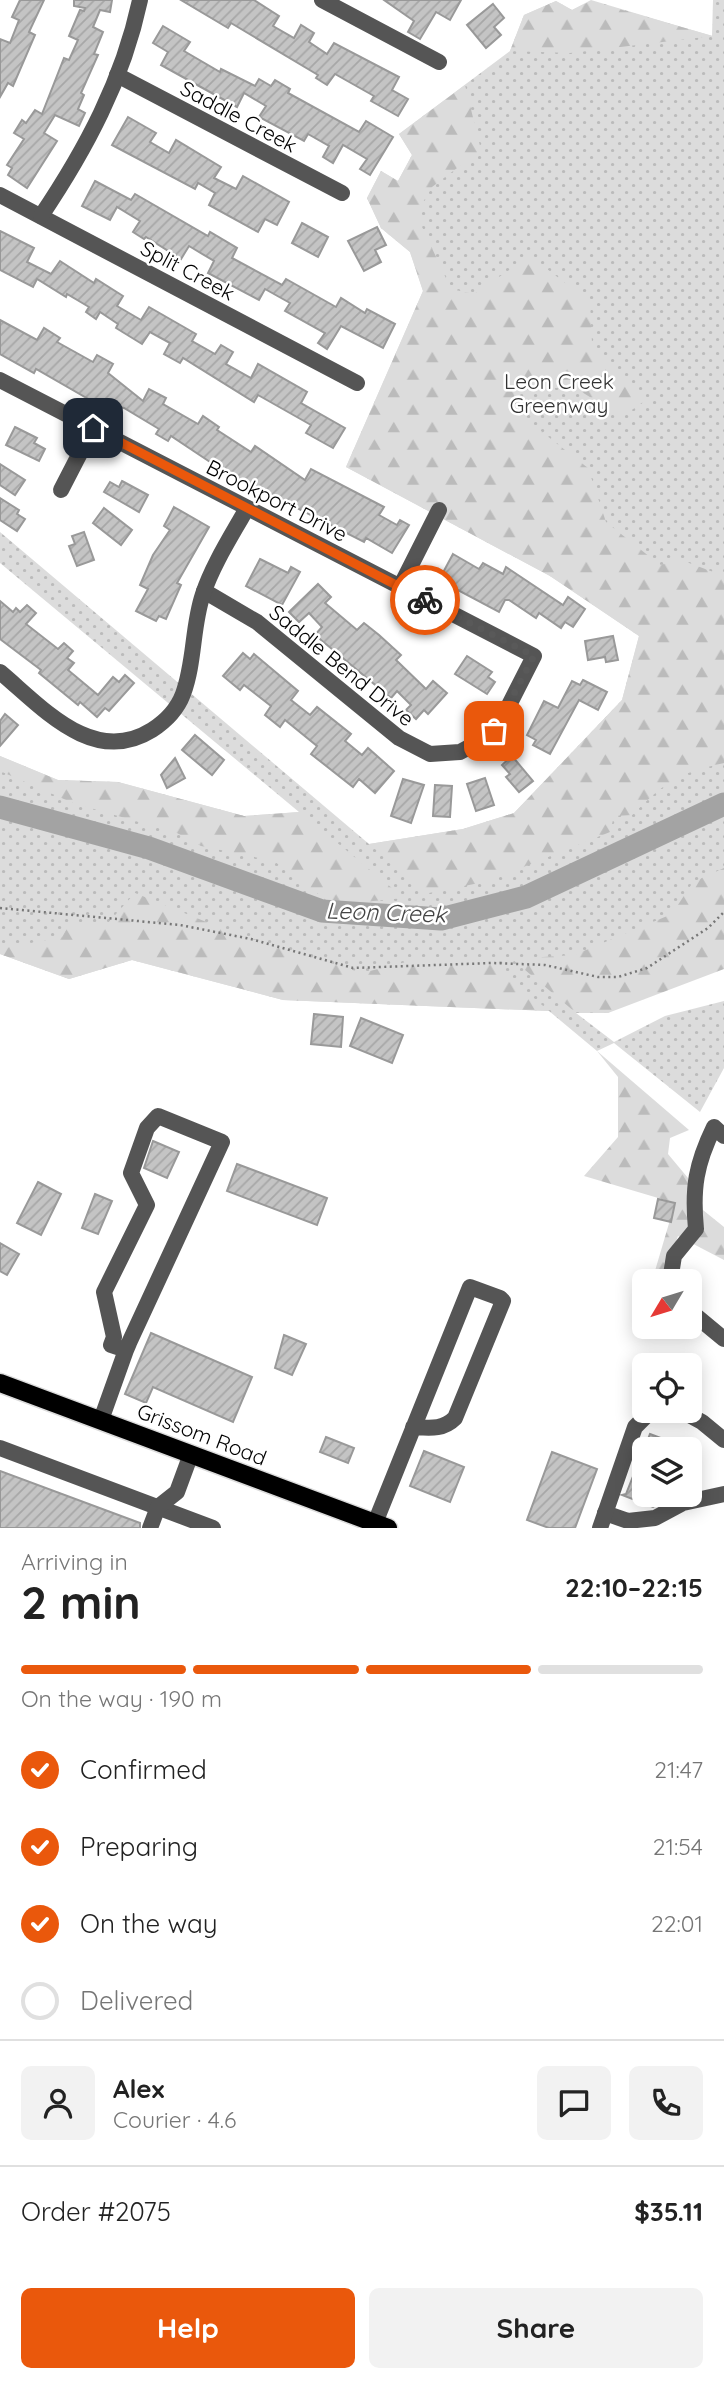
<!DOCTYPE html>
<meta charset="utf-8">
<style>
:root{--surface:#fff;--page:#f2f2f2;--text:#222;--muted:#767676;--line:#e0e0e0;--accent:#ea580c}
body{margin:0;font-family:Quicksand,sans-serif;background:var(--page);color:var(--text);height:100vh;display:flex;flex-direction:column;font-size:26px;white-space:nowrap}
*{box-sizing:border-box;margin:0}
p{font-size:23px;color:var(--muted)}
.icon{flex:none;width:38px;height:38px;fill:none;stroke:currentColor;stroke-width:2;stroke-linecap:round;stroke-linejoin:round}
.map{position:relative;height:1528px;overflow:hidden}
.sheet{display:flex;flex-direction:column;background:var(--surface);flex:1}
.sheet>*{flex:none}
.needle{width:46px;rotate:232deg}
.fabs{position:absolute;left:632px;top:1269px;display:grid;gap:14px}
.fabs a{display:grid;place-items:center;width:70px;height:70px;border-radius:10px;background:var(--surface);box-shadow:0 4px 18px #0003;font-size:35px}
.pin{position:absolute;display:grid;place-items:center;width:60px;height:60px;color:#fff;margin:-30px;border-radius:14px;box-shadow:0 4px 10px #0006}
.courier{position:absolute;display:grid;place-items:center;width:70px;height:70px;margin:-35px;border:5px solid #ea580c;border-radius:50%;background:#fff;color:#222;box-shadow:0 2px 9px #0007}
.overview em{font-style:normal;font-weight:800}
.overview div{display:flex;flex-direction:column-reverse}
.overview{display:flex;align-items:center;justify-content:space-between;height:119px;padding:0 21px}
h1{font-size:46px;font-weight:800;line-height:52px}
.bar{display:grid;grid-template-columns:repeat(4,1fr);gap:10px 7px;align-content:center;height:84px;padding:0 21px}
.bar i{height:9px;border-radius:5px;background:var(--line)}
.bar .selected{background:var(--accent)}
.bar p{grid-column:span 4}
.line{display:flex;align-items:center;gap:18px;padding:0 21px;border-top:2px solid var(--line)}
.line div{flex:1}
.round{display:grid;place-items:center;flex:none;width:74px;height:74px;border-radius:10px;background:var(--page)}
ol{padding:0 21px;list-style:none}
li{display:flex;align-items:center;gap:21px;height:77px}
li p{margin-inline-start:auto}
li .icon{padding:7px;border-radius:50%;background:var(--accent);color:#fff;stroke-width:4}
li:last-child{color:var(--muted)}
li i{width:38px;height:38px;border:4px solid var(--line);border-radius:50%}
.cta{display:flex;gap:14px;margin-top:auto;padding:14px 21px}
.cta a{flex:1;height:80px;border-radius:10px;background:var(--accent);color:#fff;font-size:28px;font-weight:800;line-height:80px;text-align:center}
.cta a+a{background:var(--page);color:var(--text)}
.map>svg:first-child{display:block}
.grass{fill:url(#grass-dots)}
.forest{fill:url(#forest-firs)}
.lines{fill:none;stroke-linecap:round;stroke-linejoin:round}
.river{stroke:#a3a3a3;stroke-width:23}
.building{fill:url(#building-hatch);stroke:#999;stroke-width:2}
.major-casing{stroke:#dbdbdb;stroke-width:21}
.path{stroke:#777;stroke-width:2.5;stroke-dasharray:2 3.5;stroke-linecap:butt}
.minor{stroke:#555;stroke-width:16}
.major{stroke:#000;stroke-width:18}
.done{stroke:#595959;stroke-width:7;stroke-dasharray:0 12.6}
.route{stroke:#ea580c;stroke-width:9}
.labels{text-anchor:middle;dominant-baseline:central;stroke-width:5;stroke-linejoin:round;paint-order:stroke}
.street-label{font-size:21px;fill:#000;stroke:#fff}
.park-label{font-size:21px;fill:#333;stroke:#fff}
.water-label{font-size:23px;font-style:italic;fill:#444;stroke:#fff}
</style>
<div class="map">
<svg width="724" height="1528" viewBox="0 0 724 1528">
<defs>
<pattern id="grass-dots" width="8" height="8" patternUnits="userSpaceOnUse" patternTransform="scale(1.75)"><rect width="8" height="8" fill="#dcdcdc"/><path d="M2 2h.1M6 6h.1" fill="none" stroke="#bbb" stroke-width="1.8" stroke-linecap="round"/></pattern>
<pattern id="forest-firs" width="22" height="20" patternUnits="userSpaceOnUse" patternTransform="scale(1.75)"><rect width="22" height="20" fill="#dcdcdc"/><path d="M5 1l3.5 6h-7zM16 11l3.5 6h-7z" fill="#bbb"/></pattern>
<pattern id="building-hatch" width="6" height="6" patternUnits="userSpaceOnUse" patternTransform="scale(1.75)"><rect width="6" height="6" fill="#c4c4c4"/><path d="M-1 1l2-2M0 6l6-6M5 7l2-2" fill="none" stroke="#a7a7a7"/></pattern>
</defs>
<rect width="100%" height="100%" fill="#fff"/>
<!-- grass -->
<polygon class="grass" points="591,0 712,36 713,0 724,0 724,946 608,1013 576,1013 614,1042 665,1016 724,1001 724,1068 700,1112 614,1043 597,1051 549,1011 283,1000 132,960 69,979 0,954 0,756 58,780 118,782 244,816 299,812 0,563 0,532 369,844 463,829 514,813 622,700 639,636 550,576 346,467 423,291 410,252 381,228 367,198 381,171 398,181 412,155 399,134 510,51 524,15 556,1 572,10"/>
<!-- forest -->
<g class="forest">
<polygon points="591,1 713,36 570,53 510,51 524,15 556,1 572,10"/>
<path d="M465,85L481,150L432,187L416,214L451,289L474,294L530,256L590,302L592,343L643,402L622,417L577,389L515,386L514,410L588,468L606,522L660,565L681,560L724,576V763C676,774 667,781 632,815L614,816L610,832L489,881L429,893L369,844L463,829L514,813L622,700L639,636L550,576L346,467L423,291L410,252L381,228L367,198L381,171L398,181L412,155L399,134Z"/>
<polygon points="0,756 58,780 118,782 244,816 300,812 404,898 333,905 274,861 201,846 177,833 73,803 0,771"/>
<polygon points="724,868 724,969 608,1013 575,1012 512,959 574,955 672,914 693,882"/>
<polygon points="135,893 226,930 362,973 418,959 488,959 549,1011 283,1000 132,960 69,979 0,954 0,949 62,937 70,923 107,924"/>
<polygon points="597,1051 689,1130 670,1138 668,1154 688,1178 698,1206 724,1227 724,1260 678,1236 662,1281 652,1281 675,1203 584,1176 618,1137 618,1077"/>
</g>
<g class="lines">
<!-- river -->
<polyline class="river" points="0,807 149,848 322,911 441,919 526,897 724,804"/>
</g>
<!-- building -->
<g class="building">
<polygon points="20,0 44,0 29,32 35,35 13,86 8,83 0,97 0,39 10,43 19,20 12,17"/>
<polygon points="74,0 112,0 110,12 100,10 93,27 103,32 94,54 98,55 81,93 84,95 78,109 85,113 79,126 55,115 44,133 57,141 27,188 8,175 12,168 7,165 24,139 14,133 22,120 26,123 35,110 42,114 64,58 69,60 78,40 69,36 80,10 84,11 85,8 74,6"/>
<polygon points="181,0 254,0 279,16 273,26 294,38 301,25 314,33 309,42 327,54 334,43 399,77 392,90 408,99 398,116 371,101 374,96 335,74 327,85 316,78 318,75 231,23 228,28"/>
<polygon points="384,0 461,0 450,20 436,12 420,39 408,32 414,21"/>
<polygon points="493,4 504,18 494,27 501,35 486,48 467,25"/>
<polygon points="163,26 190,42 184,51 220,72 221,69 255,86 259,79 271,86 275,80 290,89 288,93 359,132 366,121 393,137 370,175 360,169 367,159 343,145 333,163 323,157 329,146 308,134 304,141 259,117 266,106 244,93 237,107 161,65 168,52 153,43"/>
<polygon points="128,117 156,133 150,142 169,153 176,140 221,167 214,178 236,189 243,176 289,202 277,225 265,219 258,232 209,205 215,193 198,183 195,189 112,145"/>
<polygon points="95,181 131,200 135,194 208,236 210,232 237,248 232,258 282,285 286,279 336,307 341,298 365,313 367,309 395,324 383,348 341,326 327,349 318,343 325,333 285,311 290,303 265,289 259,300 208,273 214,261 189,246 181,259 146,237 144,239 133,232 140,221 117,207 110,220 82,206"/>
<polygon points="302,223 328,237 318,257 292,243"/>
<polygon points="377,227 386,245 375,250 381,262 364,271 348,241"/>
<polygon points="0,231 34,248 27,262 51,274 60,261 94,283 96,279 123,296 117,306 141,320 149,307 196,334 192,341 215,354 221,345 233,352 226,364 251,378 258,364 307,392 301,403 345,428 333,448 306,433 311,425 258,395 254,402 183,358 180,363 164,354 170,343 150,332 142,344 116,328 118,324 100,312 96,319 86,312 89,307 67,294 66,297 37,279 33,287 0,270"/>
<polygon points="0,320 37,340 44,328 60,338 57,342 93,362 97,355 113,364 108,373 143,401 149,389 166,398 163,404 198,424 203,416 219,427 217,430 251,452 255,446 305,480 311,469 384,507 379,515 397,525 400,520 409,525 392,553 366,538 364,542 222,470 171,436 168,441 156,434 159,429 124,408 116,406 111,412 36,369 34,373 0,354"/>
<polygon points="15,427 37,438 34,443 45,449 39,461 6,445"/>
<polygon points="0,464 25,480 15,495 0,485"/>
<polygon points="122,481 148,495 139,512 104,492 110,482 119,487"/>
<polygon points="0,498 19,510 17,514 25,519 17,531 0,520"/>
<polygon points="174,507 209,527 177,583 181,585 166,619 159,616 156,621 136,611 148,589 140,585 153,555 170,530 164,526"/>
<polygon points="104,508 132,530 121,545 93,523"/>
<polygon points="84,532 94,560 77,566 69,546 75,544 72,536"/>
<polygon points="453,554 479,569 483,563 503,574 506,567 563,605 568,597 585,609 573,627 565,622 561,628 539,613 536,618 509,600 505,600 499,612 439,580"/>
<polygon points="260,559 288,573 291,567 300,572 282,605 246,586"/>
<polygon points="318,584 331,597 325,603 357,630 364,623 379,635 401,655 396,660 426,689 433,681 447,693 428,714 424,710 416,719 406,710 411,705 397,691 391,698 315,635 322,627 309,613 299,622 289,612"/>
<polygon points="0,601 13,612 16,608 20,612 27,605 36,613 26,624 58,649 64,643 73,651 67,658 74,663 68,670 98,695 113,677 119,682 125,675 134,683 109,711 105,708 97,717 80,702 78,705 39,673 41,670 0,639"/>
<polygon points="613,636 618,660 606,662 605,657 588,660 585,641"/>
<polygon points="243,653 250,659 254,654 298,691 291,700 310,715 317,707 351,734 345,741 362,755 368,748 394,771 375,793 359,779 353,787 311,754 317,746 285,720 280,727 265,715 271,706 244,685 240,690 223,676"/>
<polygon points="467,656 492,672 488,677 495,682 487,694 455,674"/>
<polygon points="583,680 607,692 598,710 579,700 550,754 533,745 536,740 527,735 544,701 558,708 572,681 580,685"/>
<polygon points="5,714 18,725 0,746 0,721"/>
<polygon points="195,735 224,760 212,775 182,750"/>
<polygon points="512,756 533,781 519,792 506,777 510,774 502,765"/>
<polygon points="175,758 185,778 167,788 161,775"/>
<polygon points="485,778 494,805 476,811 467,784"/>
<polygon points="403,779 424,785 411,823 391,816"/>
<polygon points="435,785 452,786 450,817 433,816"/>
<polygon points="314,1014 343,1017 341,1047 311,1044"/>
<polygon points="361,1018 403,1035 392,1063 350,1046"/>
<polygon points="153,1141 179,1152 167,1178 144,1168"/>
<polygon points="237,1164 327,1198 317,1225 227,1191"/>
<polygon points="38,1182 61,1194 41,1235 17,1223"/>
<polygon points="95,1194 112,1201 98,1234 82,1228"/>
<polygon points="658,1199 675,1203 671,1222 654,1218"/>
<polygon points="0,1243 19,1254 7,1275 0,1271"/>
<polygon points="151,1333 252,1377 233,1422 153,1387 146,1403 125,1394"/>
<polygon points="284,1335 306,1344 292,1375 275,1368"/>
<polygon points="650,1434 687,1448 687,1449 644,1449"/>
<polygon points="326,1437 354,1448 348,1463 320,1452"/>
<polygon points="424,1451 464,1467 450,1502 410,1486"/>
<polygon points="643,1451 644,1494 664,1494 660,1503 653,1507 622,1495 626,1494"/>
<polygon points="552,1452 597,1469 575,1528 549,1528 527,1520"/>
<polygon points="0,1471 140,1523 140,1528 0,1528"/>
</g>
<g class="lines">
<!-- major casing -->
<g class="major-casing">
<polyline id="major" points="0,1383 388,1528"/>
</g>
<!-- path -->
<polyline class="path" points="0,908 180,925 251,939 353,968 492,963 545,965 598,977 618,977 647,968 708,928 724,912"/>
<!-- minor -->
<g class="minor">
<polyline points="322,0 439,62"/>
<polyline points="117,75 342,193"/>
<polyline points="0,195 357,383"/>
<path d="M41,216C86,149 123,80 140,0"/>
<polyline points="0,380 534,656 502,719 486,738 460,752 430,754 399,738 257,622 204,591"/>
<polyline points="61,490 93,428"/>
<polyline points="400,587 439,510"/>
<path d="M0,672C42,707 93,767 152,730C166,721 177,710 183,694C195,662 192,626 203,594C213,564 232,535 247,508"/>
<path d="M670,1281L674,1256L696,1229C692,1188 696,1164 714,1127L724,1136"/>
<polyline points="690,1311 724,1339"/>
<polyline points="680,1410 702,1422 724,1440"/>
<polyline points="101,1420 126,1350 129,1343 222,1142 158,1116 147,1128 131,1173 147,1205 104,1292 114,1337 111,1345 126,1350"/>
<polyline points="0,1448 213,1528"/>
<polyline points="605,1513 628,1521 655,1518 683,1503 724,1494"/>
<path d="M375,1523L470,1287L500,1298L503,1301L455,1418C443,1430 430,1428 413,1427"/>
<polyline points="150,1528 158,1507 177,1492 191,1454"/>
<polyline points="600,1528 635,1427 652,1410"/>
</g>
<!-- major -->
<use href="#major" class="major"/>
</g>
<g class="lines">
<!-- done -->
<polyline class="done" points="425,600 534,656 494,731"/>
<!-- route -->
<polyline class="route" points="93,428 425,600"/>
</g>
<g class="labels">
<!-- street labels -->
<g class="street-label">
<text transform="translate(239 116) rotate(28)">Saddle Creek</text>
<text transform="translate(188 270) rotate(28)">Split Creek</text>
<text transform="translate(277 500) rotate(27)">Brookport Drive</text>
<text transform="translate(342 665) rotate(39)">Saddle Bend Drive</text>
<text transform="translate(202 1434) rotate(21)">Grissom Road</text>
</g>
<!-- park labels -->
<g class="park-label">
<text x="559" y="381">Leon Creek<tspan x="559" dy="24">Greenway</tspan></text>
</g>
<!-- water labels -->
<g class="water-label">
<text transform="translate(386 912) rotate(2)">Leon Creek</text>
</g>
</g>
</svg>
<div class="fabs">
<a><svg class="needle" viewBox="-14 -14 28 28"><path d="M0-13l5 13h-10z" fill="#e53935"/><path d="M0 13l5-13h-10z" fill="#767676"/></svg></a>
<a><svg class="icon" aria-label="locate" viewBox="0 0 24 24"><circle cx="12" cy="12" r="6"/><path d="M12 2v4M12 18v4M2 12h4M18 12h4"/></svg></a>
<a><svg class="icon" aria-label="layers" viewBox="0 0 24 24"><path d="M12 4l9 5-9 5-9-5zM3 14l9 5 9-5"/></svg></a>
</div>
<div class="pin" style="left:494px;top:731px;background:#ea580c"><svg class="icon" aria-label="bag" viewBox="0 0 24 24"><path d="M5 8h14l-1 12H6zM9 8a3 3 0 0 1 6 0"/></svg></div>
<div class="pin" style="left:93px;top:428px;background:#1f2937"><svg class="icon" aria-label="home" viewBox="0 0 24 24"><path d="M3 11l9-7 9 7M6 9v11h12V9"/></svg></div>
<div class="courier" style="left:425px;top:600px"><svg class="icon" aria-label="bike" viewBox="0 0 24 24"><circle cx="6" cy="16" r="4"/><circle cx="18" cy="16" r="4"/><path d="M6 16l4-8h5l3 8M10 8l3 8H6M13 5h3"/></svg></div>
</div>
<section class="sheet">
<div class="overview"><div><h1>2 min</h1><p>Arriving in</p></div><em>22:10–22:15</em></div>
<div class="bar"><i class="selected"></i><i class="selected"></i><i class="selected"></i><i></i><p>On the way · 190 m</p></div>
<ol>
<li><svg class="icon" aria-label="check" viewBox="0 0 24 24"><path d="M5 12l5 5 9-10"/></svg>Confirmed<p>21:47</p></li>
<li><svg class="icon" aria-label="check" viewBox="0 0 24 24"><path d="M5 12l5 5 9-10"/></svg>Preparing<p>21:54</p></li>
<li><svg class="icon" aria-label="check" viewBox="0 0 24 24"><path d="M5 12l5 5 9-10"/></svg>On the way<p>22:01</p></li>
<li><i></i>Delivered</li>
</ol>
<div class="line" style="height:126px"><a class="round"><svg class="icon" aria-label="person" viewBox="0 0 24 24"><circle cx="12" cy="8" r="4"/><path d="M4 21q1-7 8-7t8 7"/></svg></a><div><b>Alex</b><p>Courier · 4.6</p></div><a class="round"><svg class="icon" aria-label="chat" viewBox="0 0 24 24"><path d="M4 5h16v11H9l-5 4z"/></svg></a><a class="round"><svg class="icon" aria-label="phone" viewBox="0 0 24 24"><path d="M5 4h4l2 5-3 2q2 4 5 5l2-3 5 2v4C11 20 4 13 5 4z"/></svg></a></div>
<div class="line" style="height:91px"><div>Order #2075</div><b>$35.11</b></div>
<div class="cta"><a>Help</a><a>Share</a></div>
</section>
